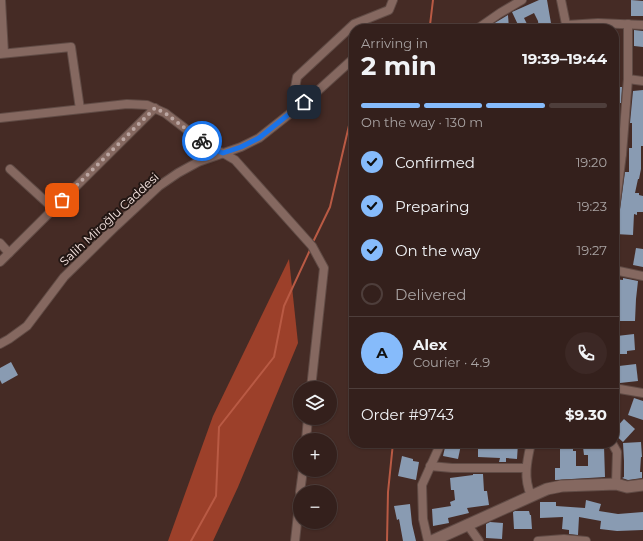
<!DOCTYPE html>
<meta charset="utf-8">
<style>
:root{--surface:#34201c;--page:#3c2825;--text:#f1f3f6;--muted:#a9a3a3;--line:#4e3e3b;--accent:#86bbfb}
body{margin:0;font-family:Montserrat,sans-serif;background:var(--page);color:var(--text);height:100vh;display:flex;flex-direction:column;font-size:15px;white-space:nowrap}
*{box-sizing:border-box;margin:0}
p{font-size:13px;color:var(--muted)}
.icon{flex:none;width:22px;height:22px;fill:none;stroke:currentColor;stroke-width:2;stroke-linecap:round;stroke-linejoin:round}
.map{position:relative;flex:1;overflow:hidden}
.drawer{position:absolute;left:349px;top:24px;width:270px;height:424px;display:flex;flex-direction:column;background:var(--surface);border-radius:16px;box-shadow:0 1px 3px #0004,0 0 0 1px var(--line)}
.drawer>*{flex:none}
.buttons{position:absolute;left:293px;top:381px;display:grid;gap:8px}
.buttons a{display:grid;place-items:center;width:44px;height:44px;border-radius:50%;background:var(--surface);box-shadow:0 1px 3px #0004,0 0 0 1px var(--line);font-size:20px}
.pin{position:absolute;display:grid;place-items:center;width:34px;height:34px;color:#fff;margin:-17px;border-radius:8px;box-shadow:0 2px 6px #0006}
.courier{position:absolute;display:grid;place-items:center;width:40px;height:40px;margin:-20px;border:3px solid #1a73e8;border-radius:50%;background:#fff;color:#222;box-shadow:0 1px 5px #0007}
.summary em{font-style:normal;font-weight:700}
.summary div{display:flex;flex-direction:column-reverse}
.summary{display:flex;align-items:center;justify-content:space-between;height:68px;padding:0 12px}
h1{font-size:26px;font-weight:700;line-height:30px}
.bar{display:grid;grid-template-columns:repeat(4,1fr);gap:6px 4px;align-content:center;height:48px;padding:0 12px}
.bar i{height:5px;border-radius:3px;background:var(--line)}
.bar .current{background:var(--accent)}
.bar p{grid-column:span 4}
.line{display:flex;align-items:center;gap:10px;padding:0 12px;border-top:1px solid var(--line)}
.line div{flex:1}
.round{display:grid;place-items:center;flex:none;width:42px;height:42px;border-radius:21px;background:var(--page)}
ol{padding:0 12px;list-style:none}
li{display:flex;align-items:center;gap:12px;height:44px}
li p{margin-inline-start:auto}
li .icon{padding:4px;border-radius:50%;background:var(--accent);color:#111;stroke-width:4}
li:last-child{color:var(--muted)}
li i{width:22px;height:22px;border:2px solid var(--line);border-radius:50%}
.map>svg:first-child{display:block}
.forest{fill:#9c402a}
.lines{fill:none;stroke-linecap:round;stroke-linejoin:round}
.stream{stroke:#b95a44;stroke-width:2}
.building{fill:#899bb2}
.street-casing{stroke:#604b45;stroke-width:10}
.secondary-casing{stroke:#604b45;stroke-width:13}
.street{stroke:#856860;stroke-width:8}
.secondary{stroke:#856860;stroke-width:11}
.done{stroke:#bba6a2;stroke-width:4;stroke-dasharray:0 7.2}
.route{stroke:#1a73e8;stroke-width:5}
.labels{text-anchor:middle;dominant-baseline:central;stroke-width:4;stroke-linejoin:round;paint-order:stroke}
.street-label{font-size:12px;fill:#fbe9e5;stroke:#231714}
</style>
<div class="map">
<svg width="643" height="541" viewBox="0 0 643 541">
<rect width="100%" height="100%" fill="#452b25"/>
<!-- forest -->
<polygon class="forest" points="289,259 298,343 238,487 213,541 168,541 213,416"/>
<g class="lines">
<!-- stream -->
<g class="stream">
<polyline points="424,29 430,25 433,0"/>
<polyline points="314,240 330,207 354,104"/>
<polyline points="191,541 216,496 219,427 274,357 284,306 310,250"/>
<polyline points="387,541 388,492 393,443"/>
</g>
</g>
<!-- building -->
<g class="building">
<polygon points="539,0 547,0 552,29 539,29 538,21 534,13 524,18 528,26 520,29 512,12"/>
<polygon points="631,0 643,1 643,16 631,16"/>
<polygon points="508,15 509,29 494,29 493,24"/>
<polygon points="634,30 643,31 643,47 634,46"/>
<polygon points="614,87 622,87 621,103 614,103"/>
<polygon points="643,90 643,146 641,146 641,169 639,179 638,179 635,193 639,193 639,195 643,196 643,212 637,212 637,215 634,214 633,235 615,234 616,221 619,217 625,172 629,172 629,148 632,148 632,123 630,123 633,91"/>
<polygon points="636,248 643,249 643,267 633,265"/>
<polygon points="623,278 638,281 636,299 635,321 618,321 618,300 614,300 614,279 623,280"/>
<polygon points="634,334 635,350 627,351 627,354 618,354 617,336"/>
<polygon points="11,362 18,375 2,384 0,380 0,368"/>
<polygon points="636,364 638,381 620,383 619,366"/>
<polygon points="634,398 643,401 643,420 628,415"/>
<polygon points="624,419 635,429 623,442 614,434 614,430"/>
<polygon points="641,442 642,457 641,457 640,472 642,472 642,478 628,480 622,478 624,477 624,461 623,443"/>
<polygon points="446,443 461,445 458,459 443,456"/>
<polygon points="478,443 518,443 517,459 506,458 506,462 499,462 500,458 478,457"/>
<polygon points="604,446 605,477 555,480 555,468 560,468 560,449 573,447 573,451 576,451 576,466 588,466 588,455 584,455 583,447"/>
<polygon points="402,456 413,459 413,461 419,462 416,480 398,476"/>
<polygon points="473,474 483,474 484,491 487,491 489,505 467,508 469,513 448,518 449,523 433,526 432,509 451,506 450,502 455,500 454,490 451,490 450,478 473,475"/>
<polygon points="586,500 601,504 599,511 618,514 643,512 643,530 617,531 600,529 601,521 579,517 578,535 569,534 569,530 562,529 563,517 540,518 540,502 556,502 556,506 585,508"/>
<polygon points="410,504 412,524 416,541 403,541 399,519 397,520 394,506"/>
<polygon points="515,511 529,511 530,515 531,515 532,529 514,529 513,512"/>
<polygon points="490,522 503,523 502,539 486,538 486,524"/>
</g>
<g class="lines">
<!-- street casing -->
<g class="street-casing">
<g id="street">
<polyline points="1,0 4,53"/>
<polyline points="561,0 567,29"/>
<polyline points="567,25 598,23 643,25"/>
<polyline points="477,29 500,13 522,0"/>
<polyline points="0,54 71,47 80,109"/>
<polyline points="628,79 643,81"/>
<polyline points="304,102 295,88 297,77 354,24 389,10 393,0"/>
<polyline points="0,118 127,104 147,105 165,113 212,149 223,153 235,160 312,246 324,268 311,388"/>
<polyline points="614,153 622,154"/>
<polyline points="10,169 54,209"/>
<polyline points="614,216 622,154 628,79 628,24"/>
<polyline points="0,243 9,253"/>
<polyline points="0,262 155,108"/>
<polyline points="614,270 643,276"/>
<polyline points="0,344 9,339 27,326 64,277 116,226 159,186 178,173 198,162 241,147 259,138 311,97 354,58"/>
<polyline points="614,388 643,393"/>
<polyline points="306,440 308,418"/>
<path d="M531,443C527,461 523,478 531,495"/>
<polyline points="612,443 617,452 616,484"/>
<polyline points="430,466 452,468 525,468"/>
<polyline points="300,492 303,470"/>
<polyline points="467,524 479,541"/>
<polyline points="295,541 300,496"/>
<polyline points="428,541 423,519 422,485 441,443"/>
<polyline points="538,541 564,539 586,541"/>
</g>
</g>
<!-- secondary casing -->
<g class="secondary-casing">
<polyline id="secondary" points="432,541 547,489 562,486 616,484 627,487 643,485"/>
</g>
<!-- street -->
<use href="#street" class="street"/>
<!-- secondary -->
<use href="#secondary" class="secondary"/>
</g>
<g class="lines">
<!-- done -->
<polyline class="done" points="62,200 155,108 165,113 202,141"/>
<!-- route -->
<polyline class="route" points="202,141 212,149 223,153 241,147 259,138 304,102"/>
</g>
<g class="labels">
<!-- street labels -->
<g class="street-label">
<text transform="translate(109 219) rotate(-43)">Salih Miroğlu Caddesi</text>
</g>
</g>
</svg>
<div class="buttons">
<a><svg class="icon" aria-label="layers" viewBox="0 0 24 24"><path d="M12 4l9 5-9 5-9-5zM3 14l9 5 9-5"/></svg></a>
<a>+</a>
<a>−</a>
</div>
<div class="pin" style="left:62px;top:200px;background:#ea580c"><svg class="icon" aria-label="bag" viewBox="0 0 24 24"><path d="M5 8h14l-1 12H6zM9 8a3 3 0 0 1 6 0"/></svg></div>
<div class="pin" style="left:304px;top:102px;background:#1f2937"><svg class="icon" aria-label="home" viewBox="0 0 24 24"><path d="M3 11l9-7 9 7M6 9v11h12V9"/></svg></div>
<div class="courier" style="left:202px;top:141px"><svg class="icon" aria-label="bike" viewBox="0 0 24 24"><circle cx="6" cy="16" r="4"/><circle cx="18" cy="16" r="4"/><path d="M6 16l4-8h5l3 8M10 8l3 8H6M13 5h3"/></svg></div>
<section class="drawer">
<div class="summary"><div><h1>2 min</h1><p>Arriving in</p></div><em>19:39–19:44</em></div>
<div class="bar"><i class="current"></i><i class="current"></i><i class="current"></i><i></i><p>On the way · 130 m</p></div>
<ol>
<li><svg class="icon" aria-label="check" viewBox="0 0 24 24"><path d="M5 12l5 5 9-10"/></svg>Confirmed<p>19:20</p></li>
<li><svg class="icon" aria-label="check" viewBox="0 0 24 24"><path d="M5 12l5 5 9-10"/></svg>Preparing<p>19:23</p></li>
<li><svg class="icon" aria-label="check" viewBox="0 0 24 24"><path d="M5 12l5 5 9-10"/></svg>On the way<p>19:27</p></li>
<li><i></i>Delivered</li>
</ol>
<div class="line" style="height:72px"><b class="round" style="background:var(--accent);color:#111">A</b><div><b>Alex</b><p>Courier · 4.9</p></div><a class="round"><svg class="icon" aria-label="phone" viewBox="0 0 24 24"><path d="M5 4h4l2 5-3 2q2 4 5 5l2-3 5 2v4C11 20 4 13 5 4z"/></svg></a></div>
<div class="line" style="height:52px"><div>Order #9743</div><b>$9.30</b></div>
</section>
</div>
